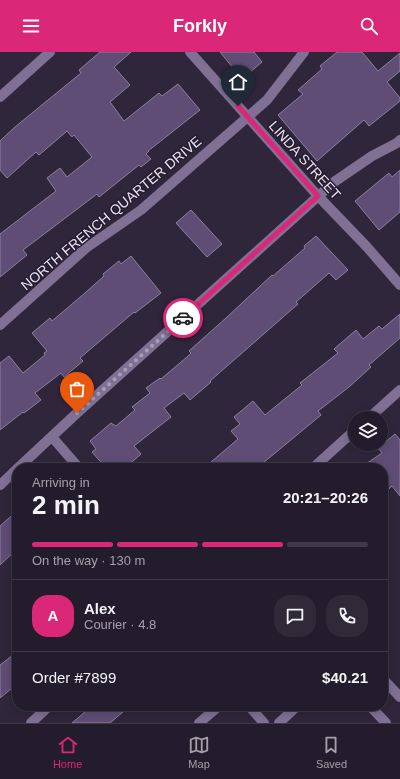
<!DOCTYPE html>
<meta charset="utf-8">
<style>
:root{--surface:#231c2c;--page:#2f2938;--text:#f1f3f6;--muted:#a3a1a9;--line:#403a48;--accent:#db2777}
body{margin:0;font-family:Helvetica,sans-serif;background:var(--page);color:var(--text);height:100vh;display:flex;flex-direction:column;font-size:15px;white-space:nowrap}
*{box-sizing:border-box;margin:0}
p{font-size:13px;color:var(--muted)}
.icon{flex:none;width:22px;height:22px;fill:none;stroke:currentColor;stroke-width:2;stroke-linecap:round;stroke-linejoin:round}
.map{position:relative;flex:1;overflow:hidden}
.sheet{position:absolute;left:12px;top:411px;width:376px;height:248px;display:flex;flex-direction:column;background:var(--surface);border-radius:16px;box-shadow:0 2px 10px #0003,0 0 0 1px var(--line)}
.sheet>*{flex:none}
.buttons{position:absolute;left:348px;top:359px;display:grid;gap:8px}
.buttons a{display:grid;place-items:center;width:40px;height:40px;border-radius:50%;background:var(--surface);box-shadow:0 2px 10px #0003,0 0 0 1px var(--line);font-size:20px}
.pin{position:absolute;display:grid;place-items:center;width:34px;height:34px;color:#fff;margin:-41px -17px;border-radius:50% 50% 50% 0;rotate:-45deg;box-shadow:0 0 4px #0007}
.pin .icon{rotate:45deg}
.courier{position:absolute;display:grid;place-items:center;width:40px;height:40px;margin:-20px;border:3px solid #db2777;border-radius:50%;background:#fff;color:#222;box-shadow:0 1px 5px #0007}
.overview em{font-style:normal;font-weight:700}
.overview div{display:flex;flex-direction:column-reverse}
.overview{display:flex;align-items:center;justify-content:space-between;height:68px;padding:0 20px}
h1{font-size:26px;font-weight:700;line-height:30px}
.bar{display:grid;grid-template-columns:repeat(4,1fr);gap:6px 4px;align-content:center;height:48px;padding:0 20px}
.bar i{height:5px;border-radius:3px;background:var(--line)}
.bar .on{background:var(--accent)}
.bar p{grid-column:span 4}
.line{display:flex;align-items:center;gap:10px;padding:0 20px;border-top:1px solid var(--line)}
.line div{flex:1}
.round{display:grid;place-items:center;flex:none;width:42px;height:42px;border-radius:16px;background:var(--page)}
header{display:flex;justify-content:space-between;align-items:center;height:52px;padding:0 20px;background:var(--accent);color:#fff;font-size:18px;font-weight:700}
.menu{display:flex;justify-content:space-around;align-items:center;height:56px;border-top:1px solid var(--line);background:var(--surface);font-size:11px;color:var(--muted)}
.menu a{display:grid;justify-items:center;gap:2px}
.menu .on{color:var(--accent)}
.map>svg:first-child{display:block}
.building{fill:#5f4d75;stroke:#8c819b}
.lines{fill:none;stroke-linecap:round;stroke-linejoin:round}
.minor{stroke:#807094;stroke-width:10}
.done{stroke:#a7a0b1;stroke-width:4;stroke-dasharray:0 7.2}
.route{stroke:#db2777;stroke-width:5}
.labels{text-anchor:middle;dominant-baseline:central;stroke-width:3;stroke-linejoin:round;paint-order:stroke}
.street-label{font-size:14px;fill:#e8e2f0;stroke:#261c31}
</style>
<header><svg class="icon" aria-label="menu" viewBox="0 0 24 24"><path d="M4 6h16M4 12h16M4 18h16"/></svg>Forkly<svg class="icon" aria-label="search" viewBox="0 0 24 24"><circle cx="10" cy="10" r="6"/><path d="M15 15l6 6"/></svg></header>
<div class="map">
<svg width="400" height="671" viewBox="0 0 400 671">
<rect width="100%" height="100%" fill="#2f263b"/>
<!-- building -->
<g class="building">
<polygon points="100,0 131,0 114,15 130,33 110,50 124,69 159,41 162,44 178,32 200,58 148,99 149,99 146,102 151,107 141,115 139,113 99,145 97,142 23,198 27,203 0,225 0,182 56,139 47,126 60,116 67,125 92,105 74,83 72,85 67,79 39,103 36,100 7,126 0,118 0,89 15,75 81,21 79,18"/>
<polygon points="220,0 254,0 262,10 242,27"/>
<polygon points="337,0 362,0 378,19 400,1 400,19 387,30 400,46 400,49 369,74 364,68 317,109 278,63 303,42 298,38 322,17 320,14"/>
<polygon points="400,118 400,160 379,178 355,149 389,121 392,125"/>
<polygon points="191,158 222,192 207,205 176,171"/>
<polygon points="316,184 348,218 336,228 329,221 296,250 298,252 210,329 211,330 190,348 184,341 164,356 171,365 134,394 141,402 125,416 106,416 92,400 96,397 90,389 111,371 116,374 135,358 132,355 150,341 146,336 160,326 161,327 187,305 191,301 189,299 226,266 272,223 273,224 305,196 304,194"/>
<polygon points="131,204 161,241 135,261 134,260 80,306 83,309 64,325 61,321 35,341 41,348 24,361 23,360 0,378 0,311 9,304 23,321 45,303 44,301 47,299 32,281 50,266 52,269 85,241 104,224 103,222 119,209 121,212"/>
<polygon points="400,262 400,286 369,313 371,315 349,335 318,359 321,363 257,416 204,416 238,387 231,379 240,372 234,365 253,349 265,363 302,333 300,331 338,301 334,297 356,278 363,287 379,274 382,277"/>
<polygon points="395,382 400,388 400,444 392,434 383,443 383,416 360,416 382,401 378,396"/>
<polygon points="17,459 17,497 0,513 0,474"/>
<polygon points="17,600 17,632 0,646 0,613"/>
<polygon points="92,654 130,654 110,671 72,671"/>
</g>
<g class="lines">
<!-- minor -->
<g class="minor">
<polyline points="190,0 318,144 367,195 400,233"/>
<polyline points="0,45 50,0"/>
<polyline points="0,273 86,196 141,158 267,48 304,0"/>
<polyline points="369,366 400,338"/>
<polyline points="52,385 79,416"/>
<polyline points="18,416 77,361 334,130 372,104 397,91 400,88"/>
<polyline points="313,416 355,378"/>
<polyline points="0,433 17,417"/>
<polyline points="383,627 400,645"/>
<polyline points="249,654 264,671"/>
<polyline points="370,654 386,671"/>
<polyline points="31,671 49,654"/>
<polyline points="199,671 219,654"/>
<polyline points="279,671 297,654"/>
</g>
</g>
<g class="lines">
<!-- done -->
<polyline class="done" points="77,361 183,266"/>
<!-- route -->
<polyline class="route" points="183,266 318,144 238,54"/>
</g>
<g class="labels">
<!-- street labels -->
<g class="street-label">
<text transform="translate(305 108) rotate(48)">LINDA STREET</text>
<text transform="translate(111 161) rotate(-40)">NORTH FRENCH QUARTER DRIVE</text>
</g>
</g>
</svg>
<div class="buttons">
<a><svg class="icon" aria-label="layers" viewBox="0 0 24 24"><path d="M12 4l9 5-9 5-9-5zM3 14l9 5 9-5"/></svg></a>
</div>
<div class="pin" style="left:77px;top:361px;background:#ea580c"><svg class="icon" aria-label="bag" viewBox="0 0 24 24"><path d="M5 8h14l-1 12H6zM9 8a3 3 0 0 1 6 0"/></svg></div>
<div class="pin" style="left:238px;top:54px;background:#1f2937"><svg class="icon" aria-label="home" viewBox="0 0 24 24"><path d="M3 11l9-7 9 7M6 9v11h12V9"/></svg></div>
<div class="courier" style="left:183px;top:266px"><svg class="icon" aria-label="car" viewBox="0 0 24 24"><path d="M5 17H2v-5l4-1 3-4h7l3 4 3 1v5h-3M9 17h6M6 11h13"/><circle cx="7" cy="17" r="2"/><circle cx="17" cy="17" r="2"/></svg></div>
<section class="sheet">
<div class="overview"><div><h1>2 min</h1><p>Arriving in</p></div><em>20:21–20:26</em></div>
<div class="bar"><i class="on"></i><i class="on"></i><i class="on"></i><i></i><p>On the way · 130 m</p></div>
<div class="line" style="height:72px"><b class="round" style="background:var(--accent);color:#fff">A</b><div><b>Alex</b><p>Courier · 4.8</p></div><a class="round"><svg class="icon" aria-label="chat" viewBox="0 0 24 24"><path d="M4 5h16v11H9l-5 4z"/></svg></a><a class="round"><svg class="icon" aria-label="phone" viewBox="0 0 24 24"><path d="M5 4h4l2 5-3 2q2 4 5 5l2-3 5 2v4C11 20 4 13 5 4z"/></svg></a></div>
<div class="line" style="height:52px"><div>Order #7899</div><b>$40.21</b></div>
</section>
</div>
<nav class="menu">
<a class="on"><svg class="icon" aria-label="home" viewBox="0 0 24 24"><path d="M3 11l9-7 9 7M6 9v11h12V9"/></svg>Home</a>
<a><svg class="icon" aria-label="map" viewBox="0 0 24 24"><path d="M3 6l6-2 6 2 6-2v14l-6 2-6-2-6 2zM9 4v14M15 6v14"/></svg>Map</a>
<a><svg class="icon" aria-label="saved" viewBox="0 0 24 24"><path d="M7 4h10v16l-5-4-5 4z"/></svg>Saved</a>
</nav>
